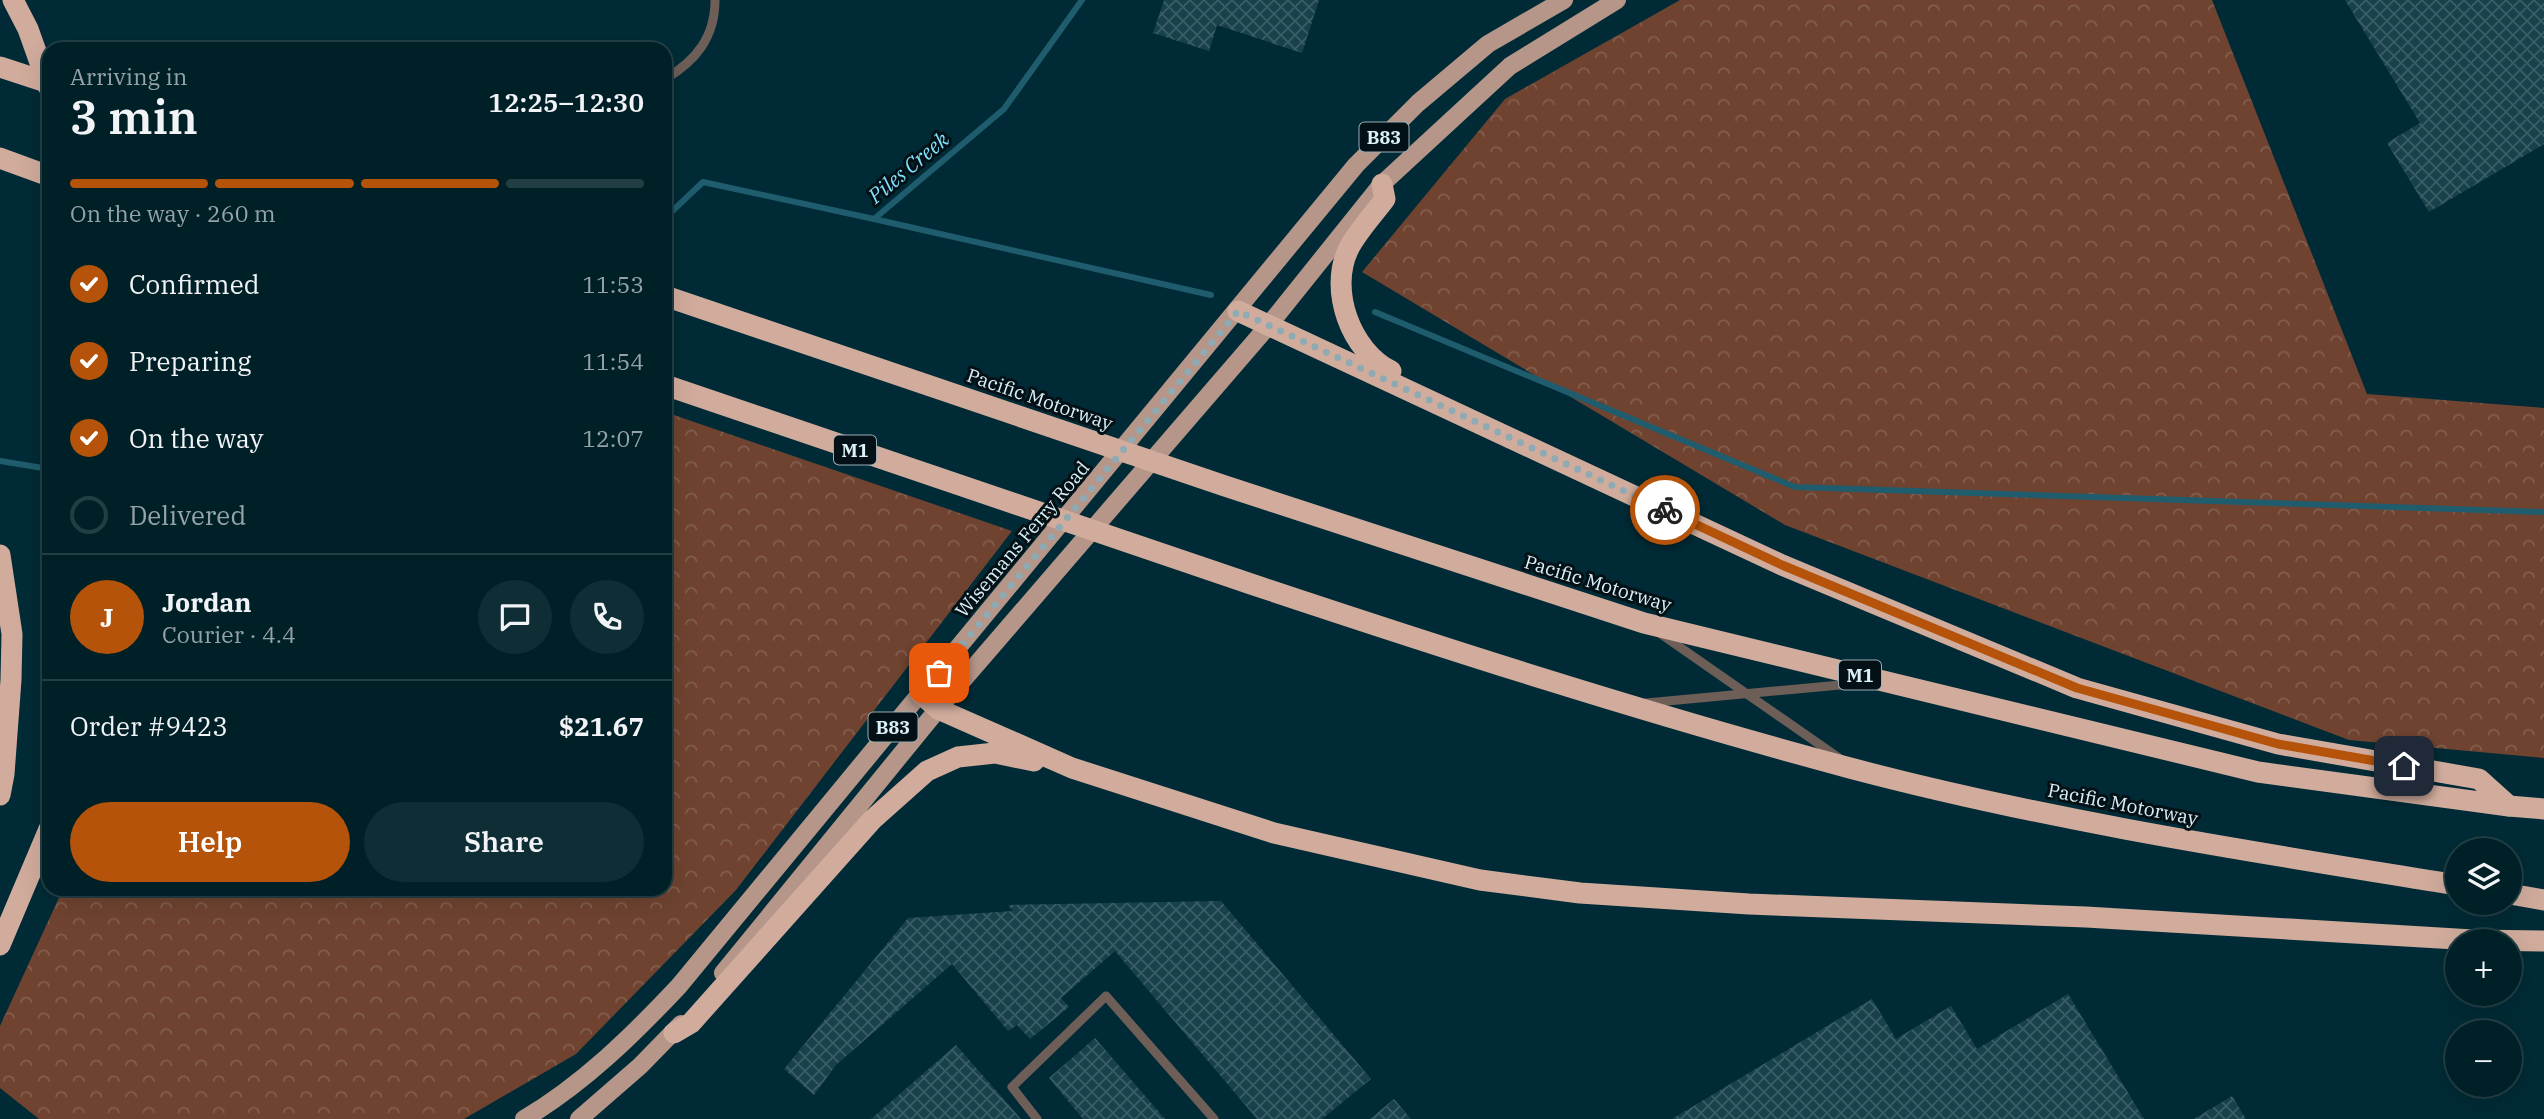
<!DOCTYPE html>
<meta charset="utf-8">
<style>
:root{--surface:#002028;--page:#0e2d34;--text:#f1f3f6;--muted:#95a3a8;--line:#223e45;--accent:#b45309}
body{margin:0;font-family:"IBM Plex Serif",serif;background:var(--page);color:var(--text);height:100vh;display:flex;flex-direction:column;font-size:26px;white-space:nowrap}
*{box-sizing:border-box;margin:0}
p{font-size:23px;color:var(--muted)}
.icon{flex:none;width:38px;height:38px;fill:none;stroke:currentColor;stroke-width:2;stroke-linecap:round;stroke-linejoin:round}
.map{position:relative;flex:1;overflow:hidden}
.panel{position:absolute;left:42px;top:42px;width:630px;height:854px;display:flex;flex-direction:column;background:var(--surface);border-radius:21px;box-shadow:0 7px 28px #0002,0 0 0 2px var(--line)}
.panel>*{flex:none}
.buttons{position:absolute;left:2445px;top:838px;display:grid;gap:14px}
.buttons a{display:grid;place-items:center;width:77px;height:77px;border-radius:50%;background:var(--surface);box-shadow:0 7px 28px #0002,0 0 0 2px var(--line);font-size:35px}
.pin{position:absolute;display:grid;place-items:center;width:60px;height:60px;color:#fff;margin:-30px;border-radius:14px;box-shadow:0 4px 10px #0006}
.courier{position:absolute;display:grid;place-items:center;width:70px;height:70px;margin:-35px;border:5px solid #b45309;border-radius:50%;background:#fff;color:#222;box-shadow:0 2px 9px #0007}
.summary em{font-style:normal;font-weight:600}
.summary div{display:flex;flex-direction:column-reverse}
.summary{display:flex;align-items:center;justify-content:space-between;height:119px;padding:0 28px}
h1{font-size:46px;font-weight:600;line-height:52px}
.bar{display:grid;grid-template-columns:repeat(4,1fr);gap:10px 7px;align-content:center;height:84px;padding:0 28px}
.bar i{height:9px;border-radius:5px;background:var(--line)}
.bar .active{background:var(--accent)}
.bar p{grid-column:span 4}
.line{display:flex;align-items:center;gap:18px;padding:0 28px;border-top:2px solid var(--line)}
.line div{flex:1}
.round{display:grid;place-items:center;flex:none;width:74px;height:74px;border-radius:37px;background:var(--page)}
ol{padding:0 28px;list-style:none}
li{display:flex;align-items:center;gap:21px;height:77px}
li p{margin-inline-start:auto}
li .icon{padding:7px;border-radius:50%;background:var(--accent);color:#fff;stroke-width:4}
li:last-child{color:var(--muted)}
li i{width:38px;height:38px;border:4px solid var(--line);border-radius:50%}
.button{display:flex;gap:14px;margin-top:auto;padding:14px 28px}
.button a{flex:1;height:80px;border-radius:42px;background:var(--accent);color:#fff;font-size:28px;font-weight:600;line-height:80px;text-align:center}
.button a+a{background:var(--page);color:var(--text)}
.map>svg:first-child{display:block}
.forest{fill:url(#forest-crowns)}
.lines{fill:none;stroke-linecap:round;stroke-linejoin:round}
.stream{stroke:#1f5d6e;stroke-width:6}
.building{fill:url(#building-cross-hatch)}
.lane{stroke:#6d5e58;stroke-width:9}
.primary{stroke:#b59689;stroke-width:18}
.highway{stroke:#d1ac9d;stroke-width:21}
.done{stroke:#8eabb3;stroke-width:7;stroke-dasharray:0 12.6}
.route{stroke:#b45309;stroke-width:9}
.labels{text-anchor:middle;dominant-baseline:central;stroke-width:6;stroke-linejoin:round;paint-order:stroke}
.shield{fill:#031116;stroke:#9aadb4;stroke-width:2}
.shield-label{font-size:18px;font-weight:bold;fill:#dbf0f7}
.street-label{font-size:19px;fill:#dbf0f7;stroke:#031116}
.water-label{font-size:21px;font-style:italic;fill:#83e2fd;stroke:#031116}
</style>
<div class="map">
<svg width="2544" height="1119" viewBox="0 0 2544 1119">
<defs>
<pattern id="forest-crowns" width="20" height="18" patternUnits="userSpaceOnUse" patternTransform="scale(1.75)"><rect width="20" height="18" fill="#6f4330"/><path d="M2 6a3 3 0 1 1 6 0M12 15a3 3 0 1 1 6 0" fill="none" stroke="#835e4f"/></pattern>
<pattern id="building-cross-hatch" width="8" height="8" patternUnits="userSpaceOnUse" patternTransform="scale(1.75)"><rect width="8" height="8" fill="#19414c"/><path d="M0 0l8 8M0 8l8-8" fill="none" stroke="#3a5d67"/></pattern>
</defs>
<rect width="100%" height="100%" fill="#002b36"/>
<!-- forest -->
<g class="forest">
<polygon points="1680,0 2212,0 2367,394 2544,408 2544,758 2349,740 1785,525 1362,272 1505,99"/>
<polygon points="665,412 1012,531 736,890 576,1054 464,1119 39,1119 0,1088 0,1026 63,889 665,889"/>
</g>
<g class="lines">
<!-- stream -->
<g class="stream">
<polyline points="665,218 703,182 874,219 1004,109 1082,0"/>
<polyline points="874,219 1211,295"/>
<polyline points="1375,312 1795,487 2544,512"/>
<polyline points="0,461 49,469"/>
</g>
</g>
<!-- building -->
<g class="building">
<polygon points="1164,0 1319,0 1302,53 1217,25 1209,51 1153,33"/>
<polygon points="2345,0 2544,0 2544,144 2429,212 2387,143 2420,123"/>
<polygon points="1221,901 1371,1079 1322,1119 1257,1119 1115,951 1061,998 1069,1007 1030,1039 1017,1025 1008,1031 952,964 836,1065 814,1095 784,1069 908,918 1013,911 1008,905"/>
<polygon points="2068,994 2144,1119 1672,1119 1872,999 1896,1039 1951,1006 1977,1049"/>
<polygon points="1095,1038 1165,1119 1083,1119 1049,1078"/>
<polygon points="956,1045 1021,1119 871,1119"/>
<polygon points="2232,1096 2246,1119 2194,1119"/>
<polygon points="1394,1099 1411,1119 1370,1119"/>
</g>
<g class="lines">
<!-- lane -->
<g class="lane">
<path d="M665,79C696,61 715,37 715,0"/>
<polyline points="1661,634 1839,758"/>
<polyline points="1646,703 1862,683"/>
<polyline points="1037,1119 1012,1087 1106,996 1214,1119"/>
</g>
<!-- primary -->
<g class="primary">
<polyline points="723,973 938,709 1268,326 1382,184 1510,66 1617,0"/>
<path d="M524,1119C583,1084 632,1036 679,986L1356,165L1418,103L1488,44L1564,0"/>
<polyline points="579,1119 640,1066 681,1024"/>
</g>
<!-- highway -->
<g class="highway">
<polyline points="13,0 28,29 49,88"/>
<polyline points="0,67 49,83"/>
<polyline points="0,158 49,176"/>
<path d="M1382,184L1385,199C1373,215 1358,231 1349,248C1328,290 1351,351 1391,371"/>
<polyline points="665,296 1225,486 1644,623 2258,772 2509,806 2544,809"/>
<polyline points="1238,311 1782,565 2077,688 2278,744 2479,779 2509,806"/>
<path d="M665,385C860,452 1055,519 1251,584C1449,650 1648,714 1850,768C2050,821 2254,852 2457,885"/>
<polyline points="0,555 12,634 11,680 4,774 0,795"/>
<polyline points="921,694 938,709 1072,768 1274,833 1480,880 1580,893 1749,904 2086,917 2473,940 2544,941"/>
<polyline points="2510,894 2544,900"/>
<polyline points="0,945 49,829"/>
<polyline points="674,1033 691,1023 872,820 927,771 958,757 995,753 1034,761"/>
</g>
</g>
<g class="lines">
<!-- done -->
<polyline class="done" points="939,673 1238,311 1665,510"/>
<!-- route -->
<polyline class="route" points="1665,510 1782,565 2077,688 2278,744 2404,766"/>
</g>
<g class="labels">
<!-- shield labels -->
<g class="shield">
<rect x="1359.5" y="122.5" width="49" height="29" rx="5"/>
<rect x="834" y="435.5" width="42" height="29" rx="5"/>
<rect x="1839" y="660.5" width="42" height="29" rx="5"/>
<rect x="868.5" y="712.5" width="49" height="29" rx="5"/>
</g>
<g class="shield-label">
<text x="1384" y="137">B83</text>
<text x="855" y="450">M1</text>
<text x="1860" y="675">M1</text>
<text x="893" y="727">B83</text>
</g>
<!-- street labels -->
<g class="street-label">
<text transform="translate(1040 399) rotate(19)">Pacific Motorway</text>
<text transform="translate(1022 539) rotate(-50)">Wisemans Ferry Road</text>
<text transform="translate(1598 583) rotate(17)">Pacific Motorway</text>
<text transform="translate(2123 804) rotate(11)">Pacific Motorway</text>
</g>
<!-- water labels -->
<g class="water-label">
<text transform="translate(908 167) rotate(-40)">Piles Creek</text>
</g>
</g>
</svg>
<div class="buttons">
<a><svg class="icon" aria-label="layers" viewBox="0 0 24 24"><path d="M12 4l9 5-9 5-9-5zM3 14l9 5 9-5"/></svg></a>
<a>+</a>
<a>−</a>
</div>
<div class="pin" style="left:939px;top:673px;background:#ea580c"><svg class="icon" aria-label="bag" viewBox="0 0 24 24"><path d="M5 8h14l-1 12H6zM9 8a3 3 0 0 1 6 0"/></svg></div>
<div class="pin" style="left:2404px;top:766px;background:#1f2937"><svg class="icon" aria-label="home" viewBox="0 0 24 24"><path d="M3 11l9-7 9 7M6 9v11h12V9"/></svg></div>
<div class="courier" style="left:1665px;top:510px"><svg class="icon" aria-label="bike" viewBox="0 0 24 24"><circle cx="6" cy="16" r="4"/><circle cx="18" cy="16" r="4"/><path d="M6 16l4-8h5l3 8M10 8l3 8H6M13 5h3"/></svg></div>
<section class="panel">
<div class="summary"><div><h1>3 min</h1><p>Arriving in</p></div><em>12:25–12:30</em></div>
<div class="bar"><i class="active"></i><i class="active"></i><i class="active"></i><i></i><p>On the way · 260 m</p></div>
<ol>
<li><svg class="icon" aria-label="check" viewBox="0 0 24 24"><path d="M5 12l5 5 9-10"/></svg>Confirmed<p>11:53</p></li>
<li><svg class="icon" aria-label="check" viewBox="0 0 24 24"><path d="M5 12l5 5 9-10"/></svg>Preparing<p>11:54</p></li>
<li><svg class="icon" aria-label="check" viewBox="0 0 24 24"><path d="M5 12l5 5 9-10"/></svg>On the way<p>12:07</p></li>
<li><i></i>Delivered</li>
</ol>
<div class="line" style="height:126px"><b class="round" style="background:var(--accent);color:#fff">J</b><div><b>Jordan</b><p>Courier · 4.4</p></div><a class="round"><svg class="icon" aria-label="chat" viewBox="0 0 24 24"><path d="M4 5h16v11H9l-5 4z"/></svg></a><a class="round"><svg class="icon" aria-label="phone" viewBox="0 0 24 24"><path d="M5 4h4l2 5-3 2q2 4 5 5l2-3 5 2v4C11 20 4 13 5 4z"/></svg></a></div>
<div class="line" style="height:91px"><div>Order #9423</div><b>$21.67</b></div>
<div class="button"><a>Help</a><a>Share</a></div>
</section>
</div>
